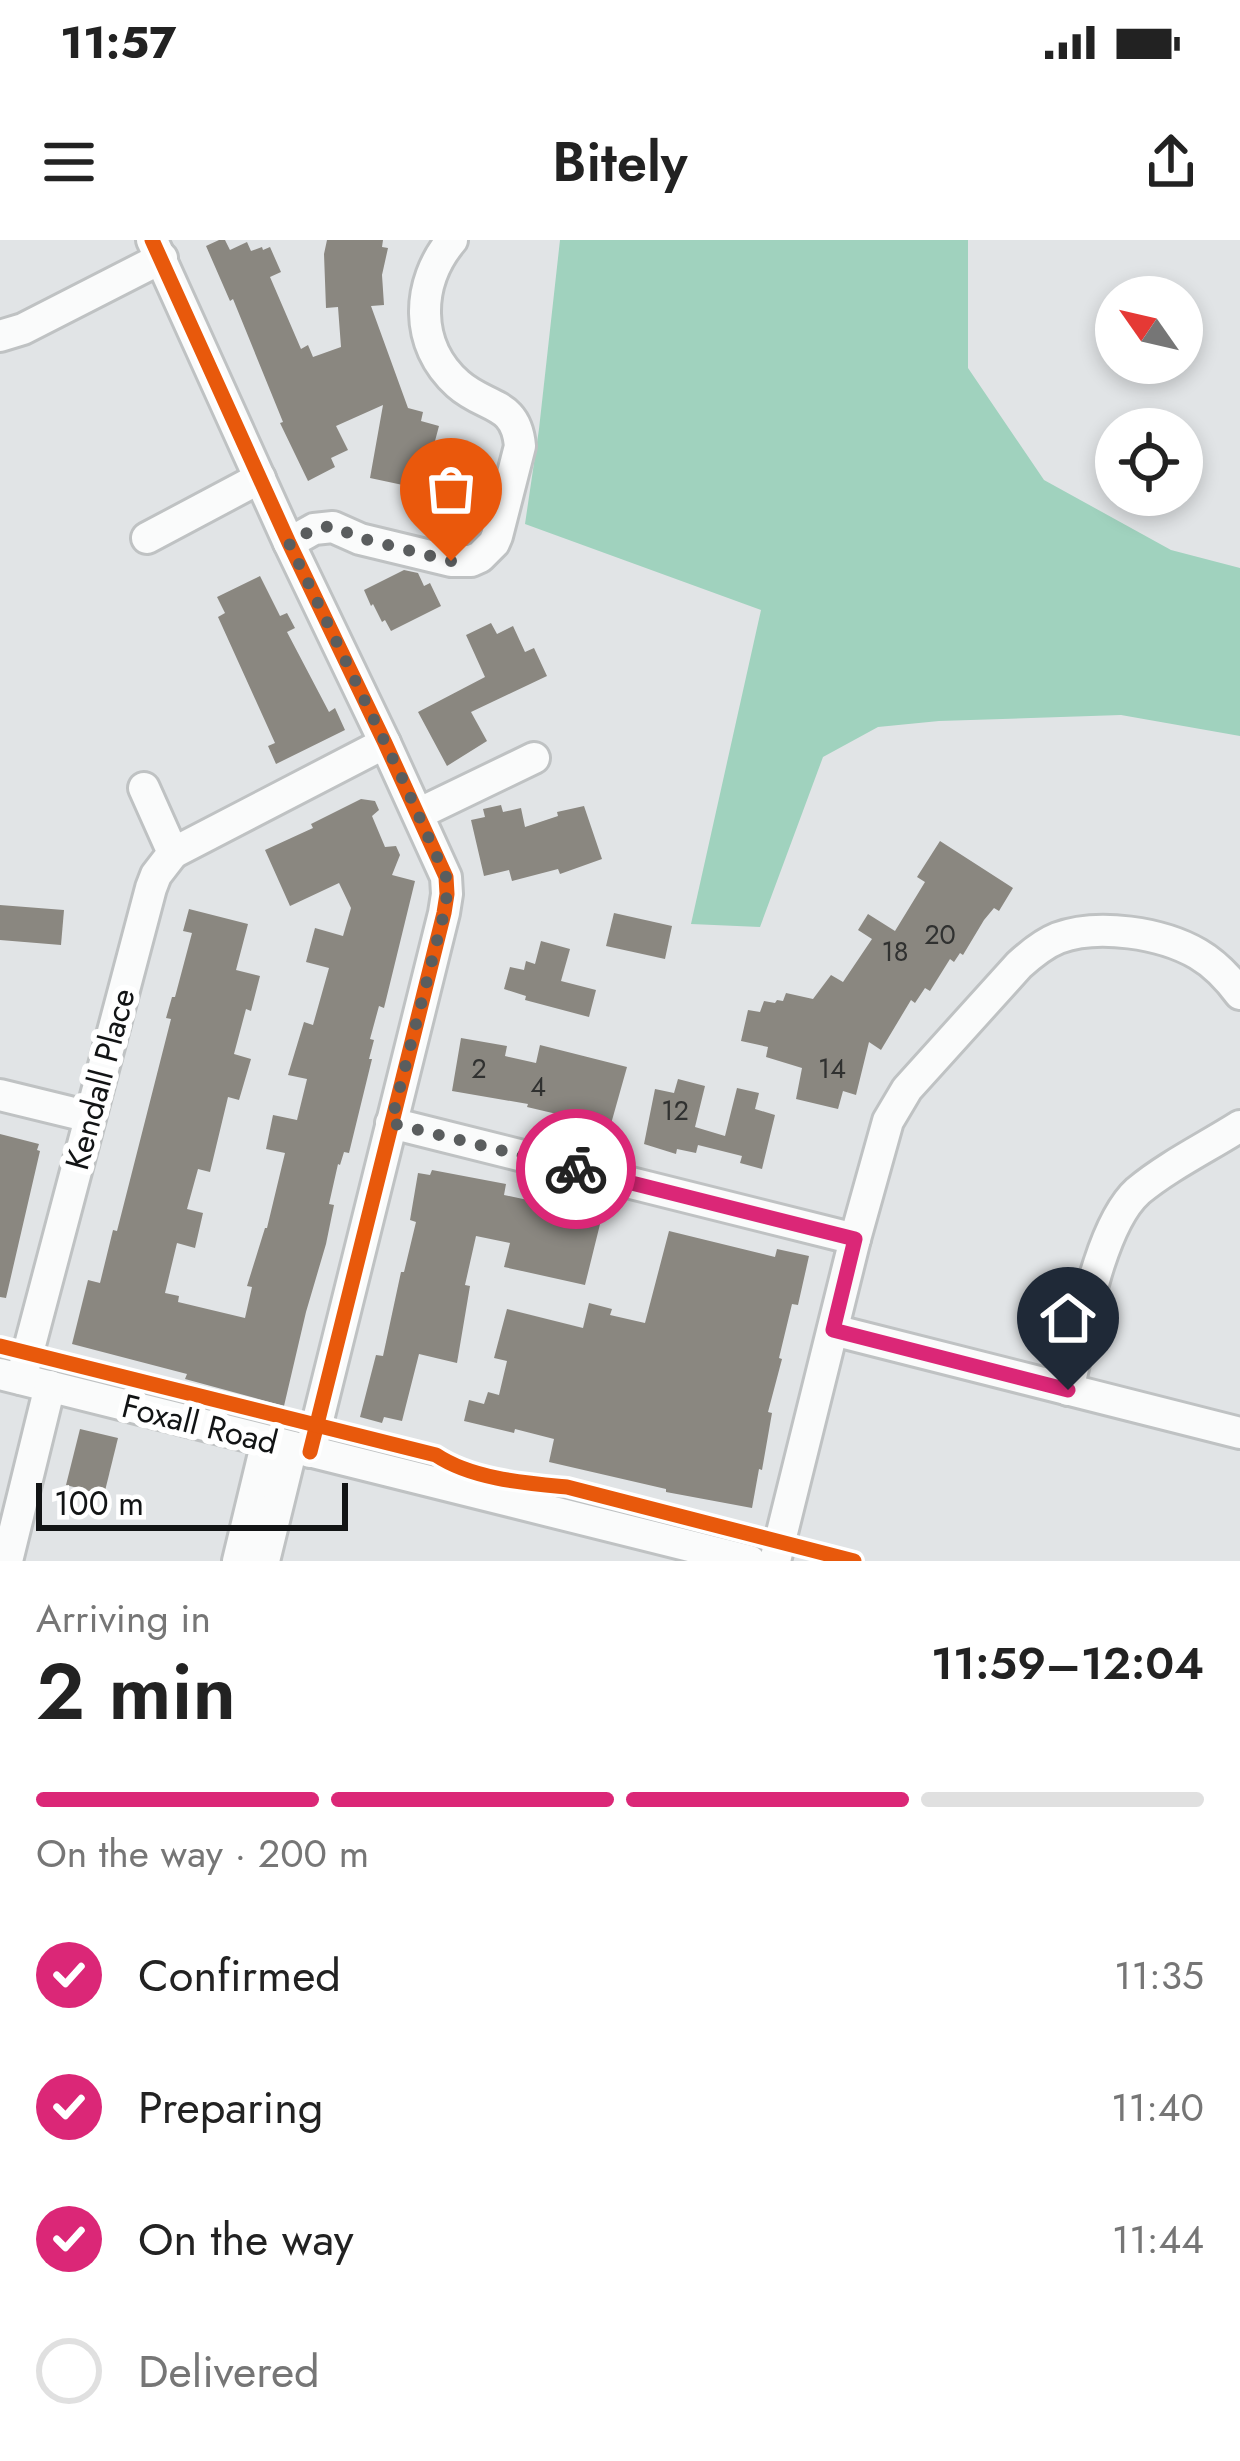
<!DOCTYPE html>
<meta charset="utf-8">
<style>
:root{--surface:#fff;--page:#f6f6f6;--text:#222;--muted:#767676;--line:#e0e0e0;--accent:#db2777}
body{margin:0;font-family:Jost,sans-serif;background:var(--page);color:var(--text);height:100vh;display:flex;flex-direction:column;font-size:45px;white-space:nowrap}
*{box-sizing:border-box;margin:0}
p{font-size:39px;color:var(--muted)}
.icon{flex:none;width:66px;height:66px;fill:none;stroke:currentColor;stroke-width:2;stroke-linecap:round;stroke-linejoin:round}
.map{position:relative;height:1321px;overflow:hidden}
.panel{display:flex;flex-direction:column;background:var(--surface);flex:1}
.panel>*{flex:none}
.needle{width:78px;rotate:304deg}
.tools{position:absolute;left:1095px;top:36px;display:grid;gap:24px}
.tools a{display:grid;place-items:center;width:108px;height:108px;border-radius:50%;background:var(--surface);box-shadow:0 6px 18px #0003;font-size:60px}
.scale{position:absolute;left:36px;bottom:30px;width:312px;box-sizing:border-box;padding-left:12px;border:6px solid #121415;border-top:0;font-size:33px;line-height:42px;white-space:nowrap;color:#121415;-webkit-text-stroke:9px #fff;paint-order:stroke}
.pin{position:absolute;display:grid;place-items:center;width:102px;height:102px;color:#fff;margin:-123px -51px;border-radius:50% 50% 50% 0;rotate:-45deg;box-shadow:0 0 12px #0007}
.pin .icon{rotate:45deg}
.courier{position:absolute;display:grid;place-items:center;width:120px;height:120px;margin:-60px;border:9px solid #db2777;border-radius:50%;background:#fff;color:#222;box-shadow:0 3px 15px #0007}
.overview em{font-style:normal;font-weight:600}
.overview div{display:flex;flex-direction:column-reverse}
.overview{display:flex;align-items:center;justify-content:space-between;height:204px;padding:0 36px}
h1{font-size:78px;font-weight:600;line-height:90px}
.bar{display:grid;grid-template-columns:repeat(4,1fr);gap:18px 12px;align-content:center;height:144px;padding:0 36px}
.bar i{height:15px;border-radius:9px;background:var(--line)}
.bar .on{background:var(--accent)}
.bar p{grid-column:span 4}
ol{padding:0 36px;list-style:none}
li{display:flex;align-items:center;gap:36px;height:132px}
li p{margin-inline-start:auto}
li .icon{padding:12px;border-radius:50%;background:var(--accent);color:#fff;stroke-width:4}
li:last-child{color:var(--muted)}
li i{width:66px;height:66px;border:6px solid var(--line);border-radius:50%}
.status{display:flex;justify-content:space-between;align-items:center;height:84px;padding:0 60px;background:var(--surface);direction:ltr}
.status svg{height:33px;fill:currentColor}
header{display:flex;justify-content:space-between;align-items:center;height:156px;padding:0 36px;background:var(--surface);font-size:54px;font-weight:600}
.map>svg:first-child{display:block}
.forest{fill:#a0d2be}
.building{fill:#8a8780}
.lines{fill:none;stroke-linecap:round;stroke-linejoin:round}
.minor-casing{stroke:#bfc2c3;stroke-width:36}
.minor{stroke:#fafbfb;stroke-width:30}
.cycleway-casing{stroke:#fff;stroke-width:22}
.cycleway{stroke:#e8590c;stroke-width:15}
.done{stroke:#5a5d5e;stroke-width:12;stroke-dasharray:0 21.6}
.route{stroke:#db2777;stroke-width:15}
.labels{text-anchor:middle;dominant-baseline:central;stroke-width:12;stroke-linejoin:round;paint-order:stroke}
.number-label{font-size:27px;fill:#303130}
.street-label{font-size:33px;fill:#121415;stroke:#fff}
</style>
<div class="status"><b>11:57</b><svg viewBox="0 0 49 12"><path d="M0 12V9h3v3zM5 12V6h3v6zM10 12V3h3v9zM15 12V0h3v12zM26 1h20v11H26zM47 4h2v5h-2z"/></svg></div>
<header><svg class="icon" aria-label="menu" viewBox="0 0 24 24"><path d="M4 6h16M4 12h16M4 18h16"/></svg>Bitely<svg class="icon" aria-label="share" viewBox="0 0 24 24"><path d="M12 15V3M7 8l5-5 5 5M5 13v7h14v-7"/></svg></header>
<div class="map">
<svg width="1240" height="1321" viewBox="0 0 1240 1321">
<rect width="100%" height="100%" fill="#e1e4e6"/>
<!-- forest -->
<polygon class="forest" points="560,0 968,0 968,128 1044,240 1171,310 1240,328 1240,496 1121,475 939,481 878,487 823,517 760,687 691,684 761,370 525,284 539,189"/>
<!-- building -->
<g class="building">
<polygon points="219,0 225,0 230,10 247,2 251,11 262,7 263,10 270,7 281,32 270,37 301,109 308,105 313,117 341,107 338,67 326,68 324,14 327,0 383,0 382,7 388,8 382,35 384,65 371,66 408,168 423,172 421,181 439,186 431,216 437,217 434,228 450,232 445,254 370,238 383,165 336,186 348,210 331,218 335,227 308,241 280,183 283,182 233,59 230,61 206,6"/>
<polygon points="404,330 418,333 424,346 430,343 441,366 391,391 385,380 382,382 373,364 371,366 364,350"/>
<polygon points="260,336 280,376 287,373 295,388 287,392 329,472 335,468 345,490 276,524 268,506 275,503 218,377 225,373 217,357"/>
<polygon points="491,383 497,394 513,386 525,412 534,408 547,436 471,472 487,501 447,526 418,472 485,437 466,395"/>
<polygon points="361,559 375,561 379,570 372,576 385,607 396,606 400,615 392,635 415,641 384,768 379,766 370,799 374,800 369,819 372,819 349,913 344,912 340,925 338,924 329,964 334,965 326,1004 306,1072 284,1166 185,1139 187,1134 72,1104 88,1040 100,1043 113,990 117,991 171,779 166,778 172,757 175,757 192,693 183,691 189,669 248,684 236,730 260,736 251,771 246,769 234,814 251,819 239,860 228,857 210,932 198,929 187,969 203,973 195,1008 177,1003 165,1053 179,1056 178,1062 245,1078 252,1047 247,1046 265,988 267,988 285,913 266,909 273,875 297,880 307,839 288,835 304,782 313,785 329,728 306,722 315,688 343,696 351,668 339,643 290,666 265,610 313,588 311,584"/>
<polygon points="501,565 503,572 521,568 525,587 558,576 557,572 584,566 602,619 560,634 558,629 512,641 509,630 484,636 471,580 485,577 483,569"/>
<polygon points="940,601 1013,648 999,671 994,668 984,680 963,715 960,713 954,722 950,719 930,751 925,748 915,763 911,760 881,810 869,802 856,855 843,851 838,869 796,859 802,828 766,817 768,807 741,801 748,770 760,772 764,761 775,763 777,760 783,761 786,753 813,759 831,735 843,742 872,699 858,690 868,674 895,691 925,642 917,637"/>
<polygon points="0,665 64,670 61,705 0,700"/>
<polygon points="614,673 672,686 665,719 606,706"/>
<polygon points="541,701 570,709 561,741 596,750 589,777 525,760 526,756 504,749 510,727 524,730 526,721 535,724"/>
<polygon points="461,798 507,806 505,816 536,823 540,805 627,827 609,891 560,880 561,875 527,867 528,864 452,851"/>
<polygon points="678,839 705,846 695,887 725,896 737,848 759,853 755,869 775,875 762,929 740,923 742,916 698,905 696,913 677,909 676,914 644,904 655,849 674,853"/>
<polygon points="0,894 39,904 37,910 40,911 6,1058 0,1057"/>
<polygon points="432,930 506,944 504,955 537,962 538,959 603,972 585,1045 504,1027 510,1003 476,996 465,1045 470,1046 457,1123 419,1114 402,1181 384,1177 382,1183 360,1177 376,1115 383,1116 401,1032 404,1032 416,982 410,980 418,933 430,935"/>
<polygon points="669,991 775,1017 777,1009 809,1016 798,1065 792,1064 779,1118 782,1119 768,1172 772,1173 762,1230 759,1229 752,1268 666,1252 666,1249 549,1222 554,1199 515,1189 514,1193 464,1181 469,1160 484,1164 488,1152 499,1155 507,1121 494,1118 507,1069 583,1088 589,1063 612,1069 610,1075 645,1083"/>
<polygon points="80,1189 118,1198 104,1255 66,1245"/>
</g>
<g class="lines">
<!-- minor casing -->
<g class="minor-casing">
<g id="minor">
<polyline points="152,0 289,303 385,503 446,637 447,654 444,673 310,1212"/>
<polyline points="0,96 23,89 162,18"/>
<polyline points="147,298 260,238"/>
<path d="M289,303L314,289L333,287L360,299L451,321H471L480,317L494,303L497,296L520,206C516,161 486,169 458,144C414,105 416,43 452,0"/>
<polyline points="418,574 534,518"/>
<polyline points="173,613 385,503"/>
<polyline points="0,855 90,877"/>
<polyline points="391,883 855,999"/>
<polyline points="833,1090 1240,1193"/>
<polyline points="0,1134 750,1321"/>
<polyline points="21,1139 151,648 156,635 173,613 144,548"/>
<path d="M1068,1150C1081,1097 1098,987 1138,951C1168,926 1207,907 1240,886"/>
<polyline points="7,1321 50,1146"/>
<polyline points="238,1321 267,1201"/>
<polyline points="264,1321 292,1207"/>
<path d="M775,1321L855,999L888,881L907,849L1019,725C1031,714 1043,704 1058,698C1098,683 1162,693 1198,714C1215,724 1229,739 1240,754"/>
</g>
</g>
<!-- minor -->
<use href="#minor" class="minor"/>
<!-- cycleway casing -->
<g class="cycleway-casing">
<g id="cycleway">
<polyline points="152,0 289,303 385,503 446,637 447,654 444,673 310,1212"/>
<path d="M0,1106L436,1215C472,1239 525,1243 567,1247L854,1321"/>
</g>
</g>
<!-- cycleway -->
<use href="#cycleway" class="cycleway"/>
</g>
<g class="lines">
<!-- done -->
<polyline class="done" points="451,321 360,298 332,286 314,289 289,303 402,538 446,637 447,654 444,673 391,883 576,929"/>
<!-- route -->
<polyline class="route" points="576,929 855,999 833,1090 1068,1150"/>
</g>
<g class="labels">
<!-- number labels -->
<g class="number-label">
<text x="940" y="694">20</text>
<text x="895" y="711">18</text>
<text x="479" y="828">2</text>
<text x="832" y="828">14</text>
<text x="538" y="846">4</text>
<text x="675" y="870">12</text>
</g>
<!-- street labels -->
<g class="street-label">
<text transform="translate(100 839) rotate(-75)">Kendall Place</text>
<text transform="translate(200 1184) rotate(14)">Foxall Road</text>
</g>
</g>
</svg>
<div class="tools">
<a><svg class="needle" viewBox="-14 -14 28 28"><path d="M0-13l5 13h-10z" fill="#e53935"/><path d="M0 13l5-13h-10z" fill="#767676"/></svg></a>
<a><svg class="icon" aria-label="locate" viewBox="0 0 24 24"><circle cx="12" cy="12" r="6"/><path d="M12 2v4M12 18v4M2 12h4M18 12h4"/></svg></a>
</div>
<div class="scale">100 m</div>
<div class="pin" style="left:451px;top:321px;background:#ea580c"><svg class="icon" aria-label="bag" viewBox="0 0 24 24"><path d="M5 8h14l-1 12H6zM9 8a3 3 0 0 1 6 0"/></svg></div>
<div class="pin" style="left:1068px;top:1150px;background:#1f2937"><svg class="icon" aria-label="home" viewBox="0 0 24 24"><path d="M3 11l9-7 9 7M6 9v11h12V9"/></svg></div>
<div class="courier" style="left:576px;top:929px"><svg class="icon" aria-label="bike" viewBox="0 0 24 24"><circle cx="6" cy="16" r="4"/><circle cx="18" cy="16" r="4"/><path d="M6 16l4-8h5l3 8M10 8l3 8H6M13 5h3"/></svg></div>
</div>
<section class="panel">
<div class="overview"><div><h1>2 min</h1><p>Arriving in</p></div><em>11:59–12:04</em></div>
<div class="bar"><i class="on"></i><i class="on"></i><i class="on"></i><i></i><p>On the way · 200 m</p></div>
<ol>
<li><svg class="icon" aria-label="check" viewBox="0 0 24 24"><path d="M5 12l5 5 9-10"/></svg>Confirmed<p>11:35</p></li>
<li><svg class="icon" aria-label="check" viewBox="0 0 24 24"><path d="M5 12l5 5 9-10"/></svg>Preparing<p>11:40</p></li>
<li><svg class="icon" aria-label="check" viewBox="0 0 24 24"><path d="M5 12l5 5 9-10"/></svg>On the way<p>11:44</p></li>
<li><i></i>Delivered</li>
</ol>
</section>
